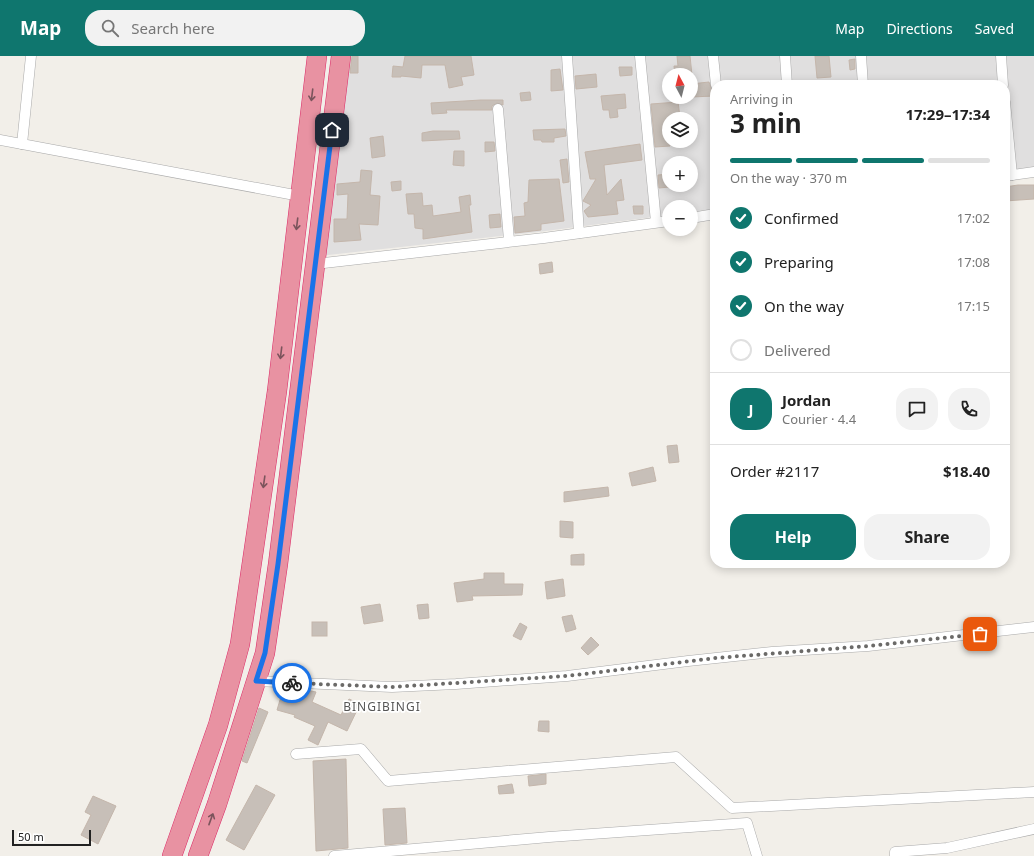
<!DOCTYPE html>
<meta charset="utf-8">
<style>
:root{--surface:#fff;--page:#f2f2f2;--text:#222;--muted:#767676;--line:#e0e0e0;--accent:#0f766e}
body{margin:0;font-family:"Noto Sans",sans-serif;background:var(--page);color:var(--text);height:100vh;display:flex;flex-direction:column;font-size:15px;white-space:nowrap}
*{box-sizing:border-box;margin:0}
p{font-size:13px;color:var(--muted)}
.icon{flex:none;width:22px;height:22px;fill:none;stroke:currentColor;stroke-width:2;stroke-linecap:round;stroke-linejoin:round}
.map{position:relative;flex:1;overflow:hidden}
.details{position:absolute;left:710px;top:24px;width:300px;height:488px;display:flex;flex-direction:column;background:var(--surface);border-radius:16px;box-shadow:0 2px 10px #0003}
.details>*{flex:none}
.needle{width:26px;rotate:353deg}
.fabs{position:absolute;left:662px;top:12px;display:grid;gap:8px}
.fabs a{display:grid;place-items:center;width:36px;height:36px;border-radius:50%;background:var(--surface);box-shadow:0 2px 10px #0003;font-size:20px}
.scale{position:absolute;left:12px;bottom:10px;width:79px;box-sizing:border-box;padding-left:4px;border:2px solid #222;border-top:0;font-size:11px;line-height:14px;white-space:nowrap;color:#222;-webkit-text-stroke:3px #fff;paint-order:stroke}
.pin{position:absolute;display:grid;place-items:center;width:34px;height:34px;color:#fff;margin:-17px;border-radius:8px;box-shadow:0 2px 6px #0006}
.courier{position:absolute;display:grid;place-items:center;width:40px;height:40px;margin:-20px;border:3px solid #1a73e8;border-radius:50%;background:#fff;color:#222;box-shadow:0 1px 5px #0007}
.head em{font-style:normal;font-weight:700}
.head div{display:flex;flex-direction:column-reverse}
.head{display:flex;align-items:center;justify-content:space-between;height:68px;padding:0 20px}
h1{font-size:26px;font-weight:700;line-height:30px}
.bar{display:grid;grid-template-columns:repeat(4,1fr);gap:6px 4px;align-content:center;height:48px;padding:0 20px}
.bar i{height:5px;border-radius:3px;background:var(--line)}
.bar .current{background:var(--accent)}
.bar p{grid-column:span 4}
.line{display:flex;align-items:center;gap:10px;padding:0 20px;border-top:1px solid var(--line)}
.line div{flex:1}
.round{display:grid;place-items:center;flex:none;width:42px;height:42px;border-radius:16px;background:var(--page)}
ol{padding:0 20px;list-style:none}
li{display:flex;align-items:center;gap:12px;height:44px}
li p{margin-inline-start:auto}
li .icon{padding:4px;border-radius:50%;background:var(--accent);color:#fff;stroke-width:4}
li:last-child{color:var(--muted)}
li i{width:22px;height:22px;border:2px solid var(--line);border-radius:50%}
.action{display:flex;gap:8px;margin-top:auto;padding:8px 20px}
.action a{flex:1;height:46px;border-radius:16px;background:var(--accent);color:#fff;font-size:16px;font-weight:700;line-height:46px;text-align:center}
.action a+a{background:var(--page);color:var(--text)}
header{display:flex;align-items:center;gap:24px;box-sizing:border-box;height:56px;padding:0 20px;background:var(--accent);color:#fff}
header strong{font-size:19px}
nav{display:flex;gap:22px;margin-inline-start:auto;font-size:14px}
.search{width:280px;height:36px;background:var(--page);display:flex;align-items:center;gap:10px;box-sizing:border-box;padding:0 14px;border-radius:16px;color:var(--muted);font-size:15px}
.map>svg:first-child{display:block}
.residential{fill:#e0dfdf;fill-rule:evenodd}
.building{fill:#c7bfb8;stroke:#c4b6ab}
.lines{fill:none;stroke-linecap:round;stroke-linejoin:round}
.street-casing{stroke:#a9a9a9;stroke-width:11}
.highway-casing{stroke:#dc2a67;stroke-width:20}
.street{stroke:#fff;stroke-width:10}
.highway{stroke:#e892a2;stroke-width:19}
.oneway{stroke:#7b545c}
.done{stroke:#6b6a68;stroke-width:4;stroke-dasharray:0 7.2}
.route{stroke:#1a73e8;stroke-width:5}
.labels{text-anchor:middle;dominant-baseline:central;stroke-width:3.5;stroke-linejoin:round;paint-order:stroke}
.quarter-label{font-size:12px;letter-spacing:1px;fill:#555;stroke:#fff}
</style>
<header>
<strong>Map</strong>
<div class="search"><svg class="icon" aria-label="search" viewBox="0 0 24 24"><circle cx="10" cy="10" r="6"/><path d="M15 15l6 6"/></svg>Search here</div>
<nav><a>Map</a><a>Directions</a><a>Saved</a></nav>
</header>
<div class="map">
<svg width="1034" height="800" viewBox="0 0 1034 800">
<rect width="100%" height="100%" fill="#f2efe9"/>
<!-- residential -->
<path class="residential" d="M346,0H1034V113L1005,116V29H715V153L691,156V151H669V159L538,176L319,200ZM669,19H691V41H669ZM669,63H691V85H669ZM669,107H691V129H669Z"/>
<!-- building -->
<g class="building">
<polygon points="352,0 358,0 358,17 350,17"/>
<polygon points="405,0 471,0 474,19 461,21 463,29 449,32 445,9 422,9 421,22 401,20 401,21 392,21 393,10 403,11"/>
<polygon points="677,0 690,0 692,19 675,19 674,10 678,10"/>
<polygon points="815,0 829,0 831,21 817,22"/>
<polygon points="855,3 855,13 850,14 849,4"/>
<polygon points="619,11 632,11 632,19 620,20"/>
<polygon points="560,13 563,34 551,35 551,14"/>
<polygon points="596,18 597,31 576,33 575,20"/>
<polygon points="709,26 714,40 691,41 691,28"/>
<polygon points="530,36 531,44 521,45 520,37"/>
<polygon points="625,38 626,52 617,53 618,61 610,62 609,54 603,54 601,40"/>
<polygon points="481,44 503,44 503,49 497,47 492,50 492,54 446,54 447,57 432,58 431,47"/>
<polygon points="678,46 680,61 666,62 670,90 655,91 651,48"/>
<polygon points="565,73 566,80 554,82 554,86 542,86 541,84 534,84 533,74"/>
<polygon points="433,75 459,75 460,83 422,85 422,77"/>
<polygon points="383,80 385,100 372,102 370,82"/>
<polygon points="485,86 494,86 495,95 485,96"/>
<polygon points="640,88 642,104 604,109 607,139 621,123 624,144 616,145 618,158 588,161 584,155 591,149 583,145 596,123 590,123 585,96"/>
<polygon points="454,95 464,95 464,110 453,109"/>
<polygon points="567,103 569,126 563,127 560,104"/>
<polygon points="361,114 372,115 370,139 380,140 378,169 359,168 361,184 334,186 334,163 347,163 348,138 337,139 337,128 360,126"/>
<polygon points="669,118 669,131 659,132 658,119"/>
<polygon points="559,123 564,165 541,168 541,174 515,177 514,161 525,160 524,147 528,146 529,124"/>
<polygon points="401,125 401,134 392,135 391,126"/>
<polygon points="1018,129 1034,129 1034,143 1005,145 1005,131"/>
<polygon points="422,137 423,150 432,149 433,160 461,156 459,141 470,139 471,149 469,149 472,176 423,183 423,173 415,172 414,158 408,158 406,138"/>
<polygon points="633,150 643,150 643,158 634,158"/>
<polygon points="500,158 501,171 490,172 489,159"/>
<polygon points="552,206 553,216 540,218 539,208"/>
<polygon points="677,389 679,406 669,407 667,390"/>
<polygon points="653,411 656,425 632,430 629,417"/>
<polygon points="608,431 609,440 564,446 564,436"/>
<polygon points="560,465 573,466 573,482 560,481"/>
<polygon points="584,498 584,509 571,509 571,499"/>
<polygon points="484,517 504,517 504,528 523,528 522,539 472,540 473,544 457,546 454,527 484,523"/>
<polygon points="563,523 565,540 547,543 545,526"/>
<polygon points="380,548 383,565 364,568 361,551"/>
<polygon points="428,548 429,562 419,563 417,549"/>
<polygon points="572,559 576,573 566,576 562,561"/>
<rect x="312" y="566" width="15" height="14"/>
<polygon points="520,567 527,571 521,584 513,580"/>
<polygon points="591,581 599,589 588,599 581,592"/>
<polygon points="283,634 304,639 306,634 316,636 312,646 341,659 349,643 360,648 347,675 328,666 318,689 308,684 315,670 294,661 295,659 277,654"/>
<polygon points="259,652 268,656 247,707 242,705"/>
<polygon points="539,665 549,665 549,676 538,675"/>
<polygon points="346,703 348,792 316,795 313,705"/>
<polygon points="546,718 546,728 529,730 528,720"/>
<polygon points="512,728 514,737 499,738 498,730"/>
<polygon points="256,729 275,739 244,794 226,784"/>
<polygon points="93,740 116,750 98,788 81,779 91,759 85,756"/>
<polygon points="405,752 407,787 385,789 383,753"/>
</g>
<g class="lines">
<!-- street casing -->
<g class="street-casing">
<g id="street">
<polyline points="567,0 579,177"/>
<polyline points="640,0 656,166"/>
<polyline points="713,0 716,29"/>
<polyline points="785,0 787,29"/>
<polyline points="861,0 863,29"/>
<polyline points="1001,0 1003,29"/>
<polyline points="1005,46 1012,119"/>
<polyline points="498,53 509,184"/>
<polyline points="0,84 300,140"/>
<polyline points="22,88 31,0"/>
<polyline points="1005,120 1034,116"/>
<polyline points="691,162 715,158"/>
<polyline points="315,208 544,182 669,165"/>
<polyline points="256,625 392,631 456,628 567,620 688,605 772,596 868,590 1034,571"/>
<polyline points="296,698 361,693 388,725 676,701 732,752 1034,736"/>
<polyline points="334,800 549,781 747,767 757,800"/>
<polyline points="895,800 895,796 947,792 1034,773"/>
</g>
</g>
<!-- highway casing -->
<g class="highway-casing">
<g id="highway">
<polyline points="172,800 218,669 240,588 277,335 317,0"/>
<polyline points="198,800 217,748 265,597 278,508 341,0"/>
</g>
</g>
<!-- street -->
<use href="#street" class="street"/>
<!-- highway -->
<use href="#highway" class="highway"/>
</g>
<!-- one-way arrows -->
<defs><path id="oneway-shaft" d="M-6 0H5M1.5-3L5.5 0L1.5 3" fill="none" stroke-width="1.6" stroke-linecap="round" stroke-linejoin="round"/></defs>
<g class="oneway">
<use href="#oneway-shaft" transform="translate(312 39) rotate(97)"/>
<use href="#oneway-shaft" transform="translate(297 168) rotate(97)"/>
<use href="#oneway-shaft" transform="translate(281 297) rotate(97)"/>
<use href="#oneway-shaft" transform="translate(264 426) rotate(98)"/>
<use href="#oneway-shaft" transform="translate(211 763) rotate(-70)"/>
</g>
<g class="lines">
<!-- done -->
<polyline class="done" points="292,627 392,631 567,620 716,602 868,590 980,578"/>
<!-- route -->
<polyline class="route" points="292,627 256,625 265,597 278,508 332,74"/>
</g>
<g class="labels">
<!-- quarter labels -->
<g class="quarter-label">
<text x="382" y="650">BINGIBINGI</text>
</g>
</g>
</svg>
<div class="fabs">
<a><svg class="needle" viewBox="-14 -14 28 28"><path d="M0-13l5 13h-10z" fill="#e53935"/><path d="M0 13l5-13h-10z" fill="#767676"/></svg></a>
<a><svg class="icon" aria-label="layers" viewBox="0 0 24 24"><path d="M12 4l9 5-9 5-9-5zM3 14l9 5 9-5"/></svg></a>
<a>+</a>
<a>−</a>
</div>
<div class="scale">50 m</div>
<div class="pin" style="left:980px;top:578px;background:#ea580c"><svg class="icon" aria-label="bag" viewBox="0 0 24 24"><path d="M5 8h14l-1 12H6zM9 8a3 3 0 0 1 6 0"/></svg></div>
<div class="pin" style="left:332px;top:74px;background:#1f2937"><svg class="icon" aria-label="home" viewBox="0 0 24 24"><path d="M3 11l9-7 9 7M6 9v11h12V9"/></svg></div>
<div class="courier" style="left:292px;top:627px"><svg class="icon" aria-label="bike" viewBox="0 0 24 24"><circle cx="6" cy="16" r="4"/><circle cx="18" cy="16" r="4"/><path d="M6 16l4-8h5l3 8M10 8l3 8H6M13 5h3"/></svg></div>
<section class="details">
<div class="head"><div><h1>3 min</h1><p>Arriving in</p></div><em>17:29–17:34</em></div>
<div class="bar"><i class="current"></i><i class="current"></i><i class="current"></i><i></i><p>On the way · 370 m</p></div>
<ol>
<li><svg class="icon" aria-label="check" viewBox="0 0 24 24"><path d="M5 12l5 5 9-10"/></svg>Confirmed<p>17:02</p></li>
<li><svg class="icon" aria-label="check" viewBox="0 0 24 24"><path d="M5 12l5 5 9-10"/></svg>Preparing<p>17:08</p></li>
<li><svg class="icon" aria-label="check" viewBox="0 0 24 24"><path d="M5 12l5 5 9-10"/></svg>On the way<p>17:15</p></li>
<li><i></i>Delivered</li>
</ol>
<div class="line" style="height:72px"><b class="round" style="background:var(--accent);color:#fff">J</b><div><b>Jordan</b><p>Courier · 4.4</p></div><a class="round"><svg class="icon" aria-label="chat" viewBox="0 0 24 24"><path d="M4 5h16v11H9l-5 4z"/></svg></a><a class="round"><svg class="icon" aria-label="phone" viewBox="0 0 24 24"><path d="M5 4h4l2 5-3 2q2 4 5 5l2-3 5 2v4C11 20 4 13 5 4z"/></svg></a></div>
<div class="line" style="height:52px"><div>Order #2117</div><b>$18.40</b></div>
<div class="action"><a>Help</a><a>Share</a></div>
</section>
</div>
